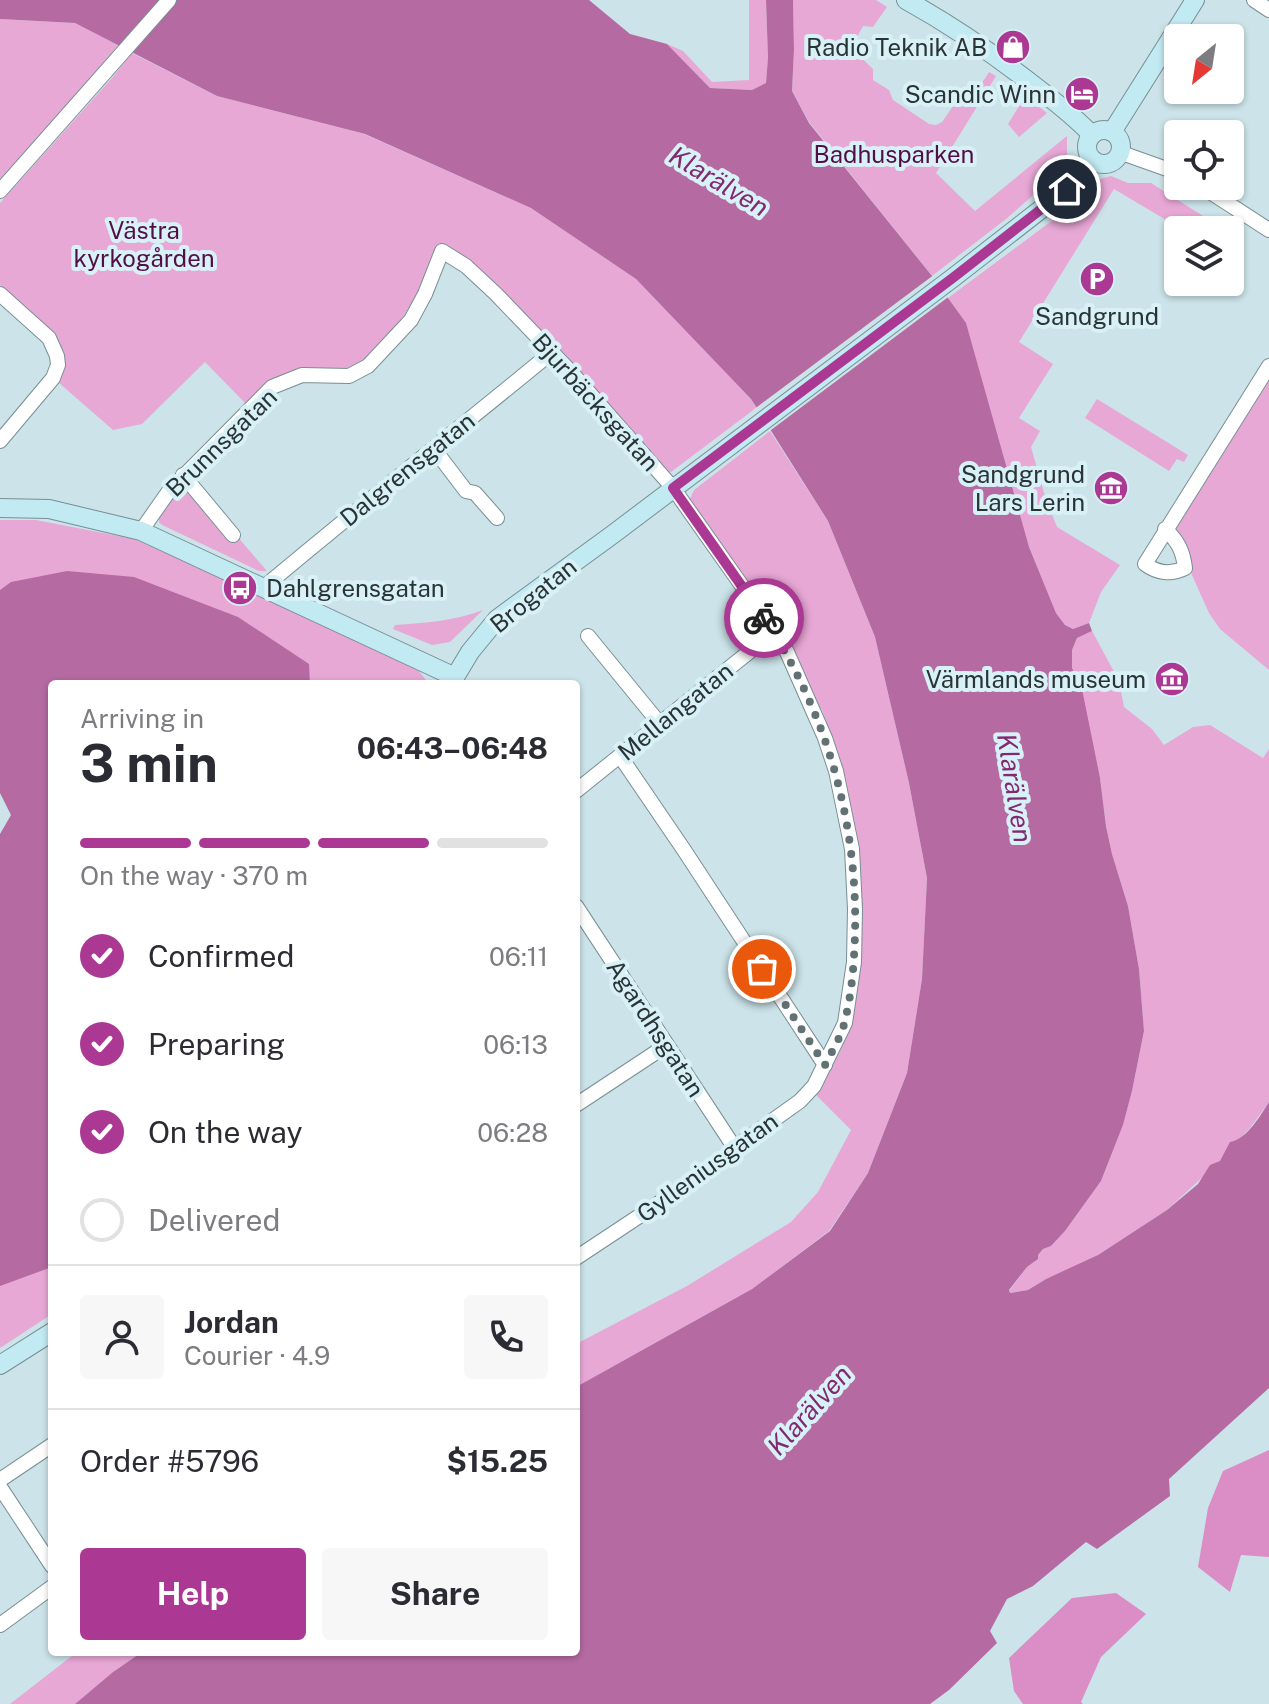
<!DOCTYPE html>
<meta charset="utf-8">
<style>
:root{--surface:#fff;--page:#f7f7f7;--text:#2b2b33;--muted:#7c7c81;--line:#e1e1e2;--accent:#ab3993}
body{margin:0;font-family:"Public Sans",sans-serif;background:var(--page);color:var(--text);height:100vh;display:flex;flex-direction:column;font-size:30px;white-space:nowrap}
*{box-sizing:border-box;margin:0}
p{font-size:26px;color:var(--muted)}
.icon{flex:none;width:44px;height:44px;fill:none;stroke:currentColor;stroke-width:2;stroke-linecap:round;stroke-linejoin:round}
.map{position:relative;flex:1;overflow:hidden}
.panel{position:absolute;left:48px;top:680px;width:532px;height:976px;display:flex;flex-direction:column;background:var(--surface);border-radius:8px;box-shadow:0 2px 6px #0004}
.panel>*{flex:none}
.needle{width:52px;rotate:210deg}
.buttons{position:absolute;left:1164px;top:24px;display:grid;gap:16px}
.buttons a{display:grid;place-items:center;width:80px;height:80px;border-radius:8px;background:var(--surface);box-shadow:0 2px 6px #0004;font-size:40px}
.pin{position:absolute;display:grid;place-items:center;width:68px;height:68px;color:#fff;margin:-34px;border:4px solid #fff;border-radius:50%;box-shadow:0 2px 8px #0007}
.courier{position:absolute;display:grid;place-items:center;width:80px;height:80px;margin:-40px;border:6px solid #ab3993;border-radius:50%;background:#fff;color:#222;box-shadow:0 2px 10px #0007}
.head em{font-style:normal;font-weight:700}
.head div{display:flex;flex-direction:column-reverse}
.head{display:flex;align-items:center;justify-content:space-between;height:136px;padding:0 32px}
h1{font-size:52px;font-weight:700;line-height:60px}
.bar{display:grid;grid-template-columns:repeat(4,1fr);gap:12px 8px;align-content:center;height:96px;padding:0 32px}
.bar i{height:10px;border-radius:6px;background:var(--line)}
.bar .active{background:var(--accent)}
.bar p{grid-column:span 4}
.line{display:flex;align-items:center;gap:20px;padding:0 32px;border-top:2px solid var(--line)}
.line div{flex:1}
.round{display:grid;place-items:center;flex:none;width:84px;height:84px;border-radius:8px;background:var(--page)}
ol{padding:0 32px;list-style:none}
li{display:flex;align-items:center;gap:24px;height:88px}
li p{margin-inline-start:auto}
li .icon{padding:8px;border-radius:50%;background:var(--accent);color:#fff;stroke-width:4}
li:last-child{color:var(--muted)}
li i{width:44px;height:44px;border:4px solid var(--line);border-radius:50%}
.primary-button{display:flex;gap:16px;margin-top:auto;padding:16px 32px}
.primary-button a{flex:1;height:92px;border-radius:8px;background:var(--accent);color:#fff;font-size:32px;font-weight:700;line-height:92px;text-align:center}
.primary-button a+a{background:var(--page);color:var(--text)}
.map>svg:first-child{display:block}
.green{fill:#e8a8d6}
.forest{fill:#db8dc6}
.water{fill:#b56aa2}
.pier{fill:#cbe3e9}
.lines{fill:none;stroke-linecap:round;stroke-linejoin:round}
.street-casing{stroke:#788f94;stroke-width:16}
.secondary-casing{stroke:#788f94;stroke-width:20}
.street{stroke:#fff;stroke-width:14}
.secondary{stroke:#c1eaf2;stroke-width:18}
.done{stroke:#627174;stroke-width:8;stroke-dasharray:0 14.4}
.route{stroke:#ab3993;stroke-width:10}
.labels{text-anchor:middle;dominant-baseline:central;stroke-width:8;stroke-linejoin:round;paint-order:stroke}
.poi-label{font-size:24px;fill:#2a3335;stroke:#d8f1f7;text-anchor:end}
.park-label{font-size:24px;fill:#530e46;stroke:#d8f1f7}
.street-label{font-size:24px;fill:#2a3335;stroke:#d8f1f7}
.water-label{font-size:26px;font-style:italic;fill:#832970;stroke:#d8f1f7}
</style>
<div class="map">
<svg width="1269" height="1704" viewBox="0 0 1269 1704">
<rect width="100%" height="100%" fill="#cbe3e9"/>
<!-- green -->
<g class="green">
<polygon points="749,0 766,0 768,58 766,84 752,90 710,88 667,44 683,51 712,82 749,80"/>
<polygon points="793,0 876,0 887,7 873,27 863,26 851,48 873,69 873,80 889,90 893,100 929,124 936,125 942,122 967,86 977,91 989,72 996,76 936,173 975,211 1067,136 1067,154 1063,167 1056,175 1006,219 932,276 809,122 792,91 794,50"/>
<polygon points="0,19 75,23 118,45 79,92 0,179"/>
<path d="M132,53L217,96L364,134L531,208L636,279L751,399L756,408L671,472L660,470L644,452V445L576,368L442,247L420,292L395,328L362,362L343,370L301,369L247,405L205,362L142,424L113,430L58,382C61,372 65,361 62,350C56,329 17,300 0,285V203L112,78Z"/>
<polygon points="1019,91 1047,113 1019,137 1008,124 1021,103 1015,96"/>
<polygon points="1111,176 1128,183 1151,183 1225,230 1183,230 1114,189 1019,342 1053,364 1019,418 1040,431 1031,447 1046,500 1057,527 1120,565 1101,592 1089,623 1073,629 1065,625 1056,613 1029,547 948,298 1057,217 1094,193 1100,179"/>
<polygon points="1269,377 1269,670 1220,629 1209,613 1179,546 1166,535"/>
<polygon points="1097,399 1188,455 1184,462 1177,459 1169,471 1085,418"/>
<polygon points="770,431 828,521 875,637 909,783 927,878 922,979 907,1073 868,1173 829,1231 752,1289 576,1387 576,1344 687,1286 791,1222 818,1192 851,1130 815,1094 842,1048 859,948 860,859 842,768 822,710 688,503 694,490"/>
<polygon points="180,488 190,489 236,535 267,571 259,571 162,525 159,522 159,513"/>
<polygon points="0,520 36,520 134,539 272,599 416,667 429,684 310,684 308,664 0,590"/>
<path d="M483,610L450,642L432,645L393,629L395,625C425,623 454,621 483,610Z"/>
<polygon points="1092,631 1119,681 1124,707 1152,729 1164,745 1193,727 1210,725 1263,758 1269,749 1269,1102 1250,1128 1220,1161 1167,1210 1098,1255 1077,1266 1046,1279 1028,1290 1010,1293 1009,1291 1027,1267 1038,1259 1038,1255 1043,1249 1051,1246 1065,1231 1101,1181 1123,1125 1132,1091 1144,1031 1139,969 1128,906 1112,854 1106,825 1100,778 1072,668 1072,650 1077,638"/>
<polygon points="52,1267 52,1314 0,1348 0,1285"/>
<polygon points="77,1652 142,1652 113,1672 75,1704 10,1704"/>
</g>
<!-- forest -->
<g class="forest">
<polygon points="1269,1450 1269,1557 1241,1555 1230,1592 1198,1567 1208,1508 1223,1471"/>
<polygon points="1116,1593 1146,1614 1101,1657 1081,1702 1083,1704 1023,1704 1014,1691 1009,1658 1072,1598"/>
</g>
<!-- water -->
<g class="water">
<path d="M0,0H589L630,34L667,44L710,88L752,90L766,83L768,58L766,0H793L794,50L792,91L809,123L932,276L966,323L1029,547L1056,613L1065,625L1073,629L1089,623L1092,631L1077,638L1072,650V668L1082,689L1100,778L1106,826L1112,854L1128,906L1139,969L1144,1031L1132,1091L1123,1125L1101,1181L1065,1231L1051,1246L1043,1249L1038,1255V1259L1027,1267L1009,1290L1010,1293L1028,1290L1046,1279L1098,1255L1167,1210L1198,1184L1210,1165L1220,1161L1230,1142C1247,1139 1260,1116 1269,1102V1388L1169,1479L1170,1496L1097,1549L1086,1542L1033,1586L1007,1599L990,1631L997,1643L949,1690L930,1704H75L113,1672L142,1652H576V1387L752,1289L830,1231L868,1173L907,1073L922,979L927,878L909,783L875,637L828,521L751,399L636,279L531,208L365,134L217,96L75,23L0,19Z"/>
<polygon points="67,571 134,577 238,617 309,664 310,684 52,684 52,1267 0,1286 0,834 11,815 0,793 0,590 11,582"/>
</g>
<!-- pier -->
<polygon class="pier" points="935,274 951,295 767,433 753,410"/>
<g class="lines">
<!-- street casing -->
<g class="street-casing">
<g id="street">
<polyline points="1254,0 1269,10"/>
<polyline points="1119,152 1178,173"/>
<polyline points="1201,186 1269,230"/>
<polyline points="0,191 169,0"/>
<polyline points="0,294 49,338 57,356 58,365 53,378 0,441"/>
<polyline points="434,449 466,491 475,493 497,518"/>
<polyline points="183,475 233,535"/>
<path d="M1165,529C1178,541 1183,551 1185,568C1171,575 1157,573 1145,564L1269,366"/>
<polyline points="141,531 169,491 272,387 302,375 349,376 368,366 411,320 425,294 442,251 466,266 496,294 571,372 673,488 752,600 787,652 825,738 836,771 852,849 855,909 854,962 845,1023 814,1086 800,1101 744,1141 724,1160 576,1258"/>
<path d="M263,588C358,508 456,431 552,352"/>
<polyline points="588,636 660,724"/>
<polyline points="620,756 684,850 825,1065"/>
<polyline points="576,791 774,632"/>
<polyline points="576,906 736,1150"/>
<polyline points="576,1105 667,1045"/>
<polyline points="0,1480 52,1445"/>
<polyline points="0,1487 52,1566"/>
<polyline points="0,1625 52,1587"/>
</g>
</g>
<!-- secondary casing -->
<g class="secondary-casing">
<g id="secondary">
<path d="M906,0C953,26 998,57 1040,90C1058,104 1076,118 1092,135"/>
<circle cx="1104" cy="147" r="17"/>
<polyline points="1112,132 1195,0"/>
<polyline points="0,508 49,509 141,531 455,677"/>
<polyline points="453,684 455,677 470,652 497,619 612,535 954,277 1067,189 1093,160"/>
<polyline points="0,1365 52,1332"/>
</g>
</g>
<!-- street -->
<use href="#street" class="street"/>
<!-- secondary -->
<use href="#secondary" class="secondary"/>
</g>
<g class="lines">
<!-- done -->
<path class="done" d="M762,969L825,1065C832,1051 842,1036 845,1020C852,993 854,963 855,935C858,823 827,712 764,618"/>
<!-- route -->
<polyline class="route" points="764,618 673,488 954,277 1067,189"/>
</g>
<!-- icons -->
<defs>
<g id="shop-disc" transform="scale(1.8)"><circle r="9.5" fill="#ab3993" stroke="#d8f1f7"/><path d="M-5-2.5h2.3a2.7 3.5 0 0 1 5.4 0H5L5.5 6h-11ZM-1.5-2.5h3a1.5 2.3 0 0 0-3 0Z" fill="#fff"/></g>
<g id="hotel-disc" transform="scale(1.8)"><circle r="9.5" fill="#ab3993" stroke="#d8f1f7"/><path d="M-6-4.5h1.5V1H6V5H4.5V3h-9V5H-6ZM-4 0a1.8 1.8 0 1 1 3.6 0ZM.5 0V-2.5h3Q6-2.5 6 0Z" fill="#fff"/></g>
<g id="parking-disc" transform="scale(1.8)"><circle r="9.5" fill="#ab3993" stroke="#d8f1f7"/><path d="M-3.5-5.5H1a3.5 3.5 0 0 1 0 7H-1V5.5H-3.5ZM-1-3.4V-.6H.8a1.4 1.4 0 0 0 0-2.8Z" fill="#fff"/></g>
<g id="museum-disc" transform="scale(1.8)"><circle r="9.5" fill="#ab3993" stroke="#d8f1f7"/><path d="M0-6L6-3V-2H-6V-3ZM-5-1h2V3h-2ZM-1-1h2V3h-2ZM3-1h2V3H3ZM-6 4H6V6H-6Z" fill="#fff"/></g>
<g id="bus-disc" transform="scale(1.8)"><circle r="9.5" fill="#ab3993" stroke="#d8f1f7"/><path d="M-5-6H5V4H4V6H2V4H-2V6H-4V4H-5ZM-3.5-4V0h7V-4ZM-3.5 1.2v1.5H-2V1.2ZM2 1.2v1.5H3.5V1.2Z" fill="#fff"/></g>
</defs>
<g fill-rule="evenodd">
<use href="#shop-disc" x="1013" y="47"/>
<use href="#hotel-disc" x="1082" y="94"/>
<use href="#parking-disc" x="1097" y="279"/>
<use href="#museum-disc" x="1111" y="488"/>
<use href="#bus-disc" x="240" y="588"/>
<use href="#museum-disc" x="1172" y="679"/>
</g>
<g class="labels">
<!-- poi labels -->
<g class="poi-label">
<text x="987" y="47">Radio Teknik AB</text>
<text x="1056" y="94">Scandic Winn</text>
<text x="1097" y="316" text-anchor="middle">Sandgrund</text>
<text x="1085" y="474">Sandgrund<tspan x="1085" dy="28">Lars Lerin</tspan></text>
<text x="266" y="588" text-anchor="start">Dahlgrensgatan</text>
<text x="1146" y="679">Värmlands museum</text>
</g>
<!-- park labels -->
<g class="park-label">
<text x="894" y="154">Badhusparken</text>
<text x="144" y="230">Västra<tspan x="144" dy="28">kyrkogården</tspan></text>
</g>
<!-- street labels -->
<g class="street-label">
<text transform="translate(596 402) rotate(48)">Bjurbäcksgatan</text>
<text transform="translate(221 442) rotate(-44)">Brunnsgatan</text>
<text transform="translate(407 469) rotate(-39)">Dalgrensgatan</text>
<text transform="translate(533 595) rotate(-39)">Brogatan</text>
<text transform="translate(675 711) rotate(-39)">Mellangatan</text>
<text transform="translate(656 1028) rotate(57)">Agardhsgatan</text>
<text transform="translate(707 1167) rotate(-36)">Gylleniusgatan</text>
</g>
<!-- water labels -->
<g class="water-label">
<text transform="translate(719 181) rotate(31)">Klarälven</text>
<text transform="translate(1015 788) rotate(81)">Klarälven</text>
<text transform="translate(809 1410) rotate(-48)">Klarälven</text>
</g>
</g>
</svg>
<div class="buttons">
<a><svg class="needle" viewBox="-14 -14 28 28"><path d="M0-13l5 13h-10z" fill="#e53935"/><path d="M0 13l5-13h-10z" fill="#7c7c81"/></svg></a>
<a><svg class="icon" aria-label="locate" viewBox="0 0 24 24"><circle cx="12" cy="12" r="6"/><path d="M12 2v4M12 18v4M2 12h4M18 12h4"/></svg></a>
<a><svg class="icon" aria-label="layers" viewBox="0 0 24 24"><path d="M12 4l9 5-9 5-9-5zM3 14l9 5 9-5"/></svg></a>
</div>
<div class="pin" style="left:762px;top:969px;background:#ea580c"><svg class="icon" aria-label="bag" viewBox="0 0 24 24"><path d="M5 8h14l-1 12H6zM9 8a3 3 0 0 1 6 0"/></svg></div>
<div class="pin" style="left:1067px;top:189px;background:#1f2937"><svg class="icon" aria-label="home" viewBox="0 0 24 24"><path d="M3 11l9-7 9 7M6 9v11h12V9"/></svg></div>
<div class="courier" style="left:764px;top:618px"><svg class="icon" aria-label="bike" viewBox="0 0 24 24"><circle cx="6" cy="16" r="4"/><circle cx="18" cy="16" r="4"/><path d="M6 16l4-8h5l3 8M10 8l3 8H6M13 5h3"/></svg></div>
<section class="panel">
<div class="head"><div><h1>3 min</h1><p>Arriving in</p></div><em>06:43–06:48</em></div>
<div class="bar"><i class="active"></i><i class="active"></i><i class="active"></i><i></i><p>On the way · 370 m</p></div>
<ol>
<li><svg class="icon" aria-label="check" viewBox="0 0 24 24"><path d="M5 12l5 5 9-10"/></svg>Confirmed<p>06:11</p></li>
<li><svg class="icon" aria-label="check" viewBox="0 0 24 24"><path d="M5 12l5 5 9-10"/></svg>Preparing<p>06:13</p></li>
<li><svg class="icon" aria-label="check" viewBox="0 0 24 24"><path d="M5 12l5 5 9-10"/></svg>On the way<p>06:28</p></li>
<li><i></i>Delivered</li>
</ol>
<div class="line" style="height:144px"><a class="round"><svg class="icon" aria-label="person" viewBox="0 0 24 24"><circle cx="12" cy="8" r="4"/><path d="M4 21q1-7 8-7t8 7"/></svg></a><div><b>Jordan</b><p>Courier · 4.9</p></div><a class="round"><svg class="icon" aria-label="phone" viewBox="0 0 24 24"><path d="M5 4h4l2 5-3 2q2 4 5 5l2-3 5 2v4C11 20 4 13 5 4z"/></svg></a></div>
<div class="line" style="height:104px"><div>Order #5796</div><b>$15.25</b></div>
<div class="primary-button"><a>Help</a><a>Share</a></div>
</section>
</div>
